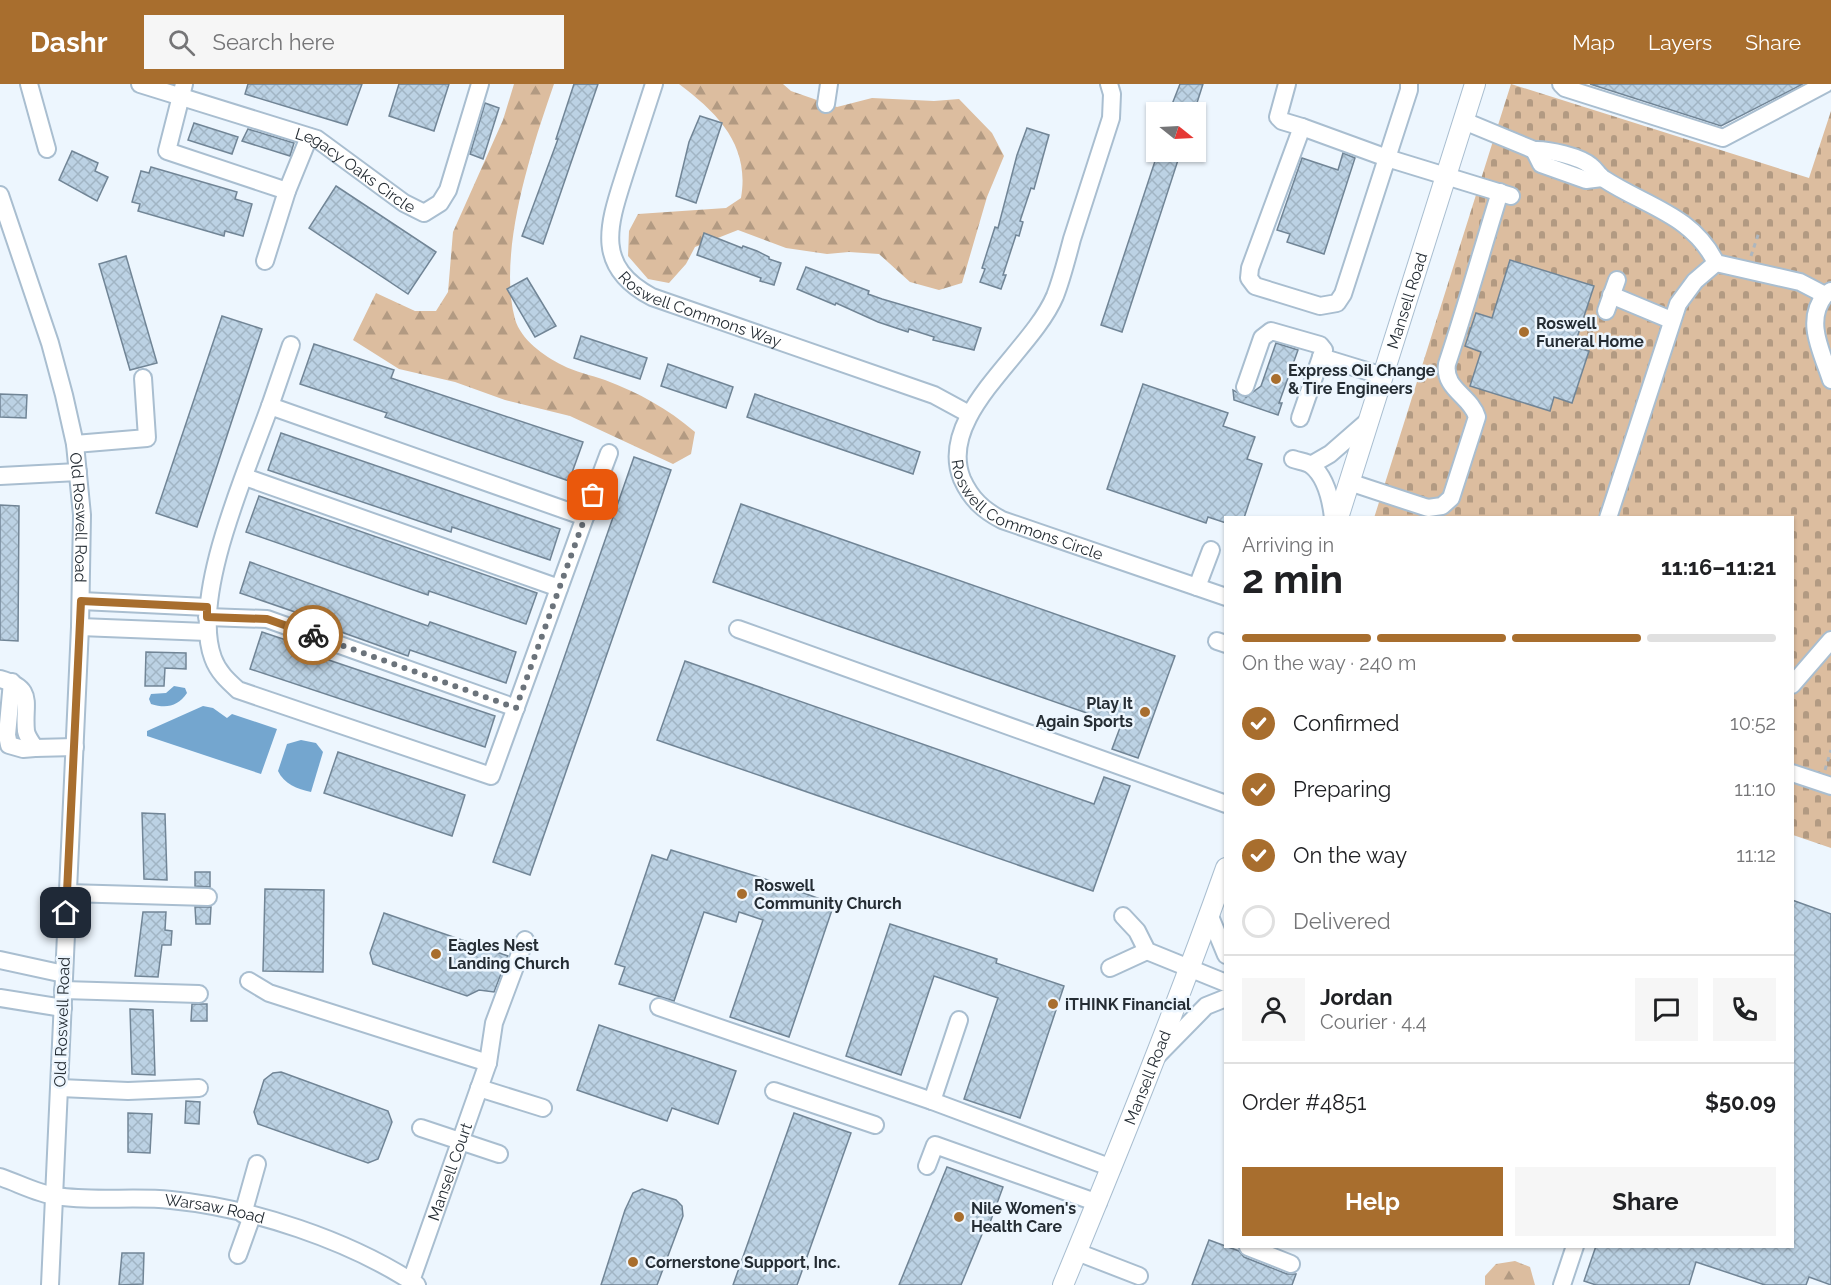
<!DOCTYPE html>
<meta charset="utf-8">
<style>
:root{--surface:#fff;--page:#f6f6f6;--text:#202124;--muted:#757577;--line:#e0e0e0;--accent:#a86e2e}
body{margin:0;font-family:Raleway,sans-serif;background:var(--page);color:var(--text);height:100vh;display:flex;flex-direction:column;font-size:22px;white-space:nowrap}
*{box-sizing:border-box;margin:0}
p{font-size:20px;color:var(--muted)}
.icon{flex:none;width:33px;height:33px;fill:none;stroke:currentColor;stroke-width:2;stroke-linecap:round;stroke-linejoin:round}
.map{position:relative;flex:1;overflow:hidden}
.sheet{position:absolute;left:1224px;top:432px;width:570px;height:732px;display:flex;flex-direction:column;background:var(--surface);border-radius:0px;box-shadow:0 2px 4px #0004}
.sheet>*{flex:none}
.needle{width:39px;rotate:108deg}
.buttons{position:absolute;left:1146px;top:18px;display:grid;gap:12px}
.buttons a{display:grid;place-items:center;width:60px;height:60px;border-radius:0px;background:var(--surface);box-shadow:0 2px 4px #0004;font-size:30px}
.pin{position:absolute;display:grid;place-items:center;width:51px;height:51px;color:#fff;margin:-26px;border-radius:12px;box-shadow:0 3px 9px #0006}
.courier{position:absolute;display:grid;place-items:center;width:60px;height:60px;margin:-30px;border:4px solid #a86e2e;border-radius:50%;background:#fff;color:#222;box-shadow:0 2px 8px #0007}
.overview em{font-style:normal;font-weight:700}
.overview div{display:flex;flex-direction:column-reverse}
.overview{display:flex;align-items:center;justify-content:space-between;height:102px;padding:0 18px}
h1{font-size:39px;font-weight:700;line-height:45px}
.bar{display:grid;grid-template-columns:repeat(4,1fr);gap:9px 6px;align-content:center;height:72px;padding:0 18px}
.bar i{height:8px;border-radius:4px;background:var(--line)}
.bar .on{background:var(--accent)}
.bar p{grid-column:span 4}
.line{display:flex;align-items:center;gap:15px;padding:0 18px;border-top:2px solid var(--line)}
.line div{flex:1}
.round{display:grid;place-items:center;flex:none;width:63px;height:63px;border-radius:0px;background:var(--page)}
ol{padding:0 18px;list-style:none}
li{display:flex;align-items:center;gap:18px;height:66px}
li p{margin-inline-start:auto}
li .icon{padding:6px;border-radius:50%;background:var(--accent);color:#fff;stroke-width:4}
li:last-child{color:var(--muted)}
li i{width:33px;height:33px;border:3px solid var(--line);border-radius:50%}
.button{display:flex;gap:12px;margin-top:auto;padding:12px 18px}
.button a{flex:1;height:69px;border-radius:0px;background:var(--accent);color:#fff;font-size:24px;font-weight:700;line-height:69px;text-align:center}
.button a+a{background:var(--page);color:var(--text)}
header{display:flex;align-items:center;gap:36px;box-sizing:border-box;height:84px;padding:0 30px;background:var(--accent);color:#fff}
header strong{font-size:28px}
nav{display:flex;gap:33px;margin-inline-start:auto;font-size:21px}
.search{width:420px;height:54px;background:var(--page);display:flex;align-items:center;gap:15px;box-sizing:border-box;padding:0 21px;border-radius:0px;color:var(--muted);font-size:22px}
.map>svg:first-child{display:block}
.forest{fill:url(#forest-firs)}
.cemetery{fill:url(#cemetery-stones)}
.water{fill:#74a6cf}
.building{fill:url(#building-cross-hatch);stroke:#718596;stroke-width:1.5}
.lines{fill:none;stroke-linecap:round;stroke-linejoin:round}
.minor-casing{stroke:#a9bed0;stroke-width:20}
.major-casing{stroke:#a9bed0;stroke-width:22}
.path{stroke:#adb6be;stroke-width:3;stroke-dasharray:4.5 4.5;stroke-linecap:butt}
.minor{stroke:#fff;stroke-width:16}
.major{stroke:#fff;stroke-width:20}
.done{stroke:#6b737b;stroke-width:6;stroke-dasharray:0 10.8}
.route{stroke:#a86e2e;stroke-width:8}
.poi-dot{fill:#a86e2e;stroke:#edf6fe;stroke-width:2}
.labels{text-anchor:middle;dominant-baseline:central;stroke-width:5;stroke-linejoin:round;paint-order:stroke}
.street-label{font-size:16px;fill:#252d34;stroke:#edf6fe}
.poi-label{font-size:16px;font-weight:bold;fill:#252d34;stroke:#edf6fe;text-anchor:start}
</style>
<header>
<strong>Dashr</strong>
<div class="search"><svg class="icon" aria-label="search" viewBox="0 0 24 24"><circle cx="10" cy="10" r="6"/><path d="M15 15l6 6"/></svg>Search here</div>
<nav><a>Map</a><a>Layers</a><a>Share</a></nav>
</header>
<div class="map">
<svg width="1831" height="1201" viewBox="0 0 1831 1201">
<defs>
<pattern id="forest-firs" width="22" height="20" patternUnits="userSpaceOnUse" patternTransform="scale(1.5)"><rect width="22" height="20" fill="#dcbd9f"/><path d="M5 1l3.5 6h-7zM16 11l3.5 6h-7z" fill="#b29a82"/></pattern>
<pattern id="cemetery-stones" width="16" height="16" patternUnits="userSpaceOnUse" patternTransform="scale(1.5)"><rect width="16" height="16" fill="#dcbd9f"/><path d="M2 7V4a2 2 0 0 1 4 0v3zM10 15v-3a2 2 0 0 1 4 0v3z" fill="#b29a82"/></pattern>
<pattern id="building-cross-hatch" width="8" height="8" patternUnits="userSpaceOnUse" patternTransform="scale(1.5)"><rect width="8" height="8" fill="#bcd2e4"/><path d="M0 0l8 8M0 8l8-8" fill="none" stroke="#a1b5c4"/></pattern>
</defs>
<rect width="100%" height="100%" fill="#edf6fe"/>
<!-- forest -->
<g class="forest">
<path d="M514,0H554C532,63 497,169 515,235C521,256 544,272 562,281C575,288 591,291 605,296C639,309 667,324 695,348L691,370L673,380L570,332L505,316L455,298L399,285L353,256L376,209L415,227H436L448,208L453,148L503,36Z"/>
<path d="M679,0H783L791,7L837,23L872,14L934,17L959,15L992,49L1004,72L987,113L962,199L939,206L910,198L879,170L849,168L827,170L786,164L738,146L695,163L686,180L669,199L648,195L628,172L629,147L638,130L726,124L741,114C750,62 719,30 679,0Z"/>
<polygon points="1515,1177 1530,1183 1535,1201 1485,1201 1485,1192 1496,1180"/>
</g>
<!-- cemetery -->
<polygon class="cemetery" points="1511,0 1809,94 1831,27 1831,764 1793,751 1792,434 1374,434"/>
<!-- water -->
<g class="water">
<path d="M174,602L185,604L187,609C178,622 167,625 151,620L149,615L151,610L166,609Z"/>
<polygon points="203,622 213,624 227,634 232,630 277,645 261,690 147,652 147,647"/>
<path d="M301,656L316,659L323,668L311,708C297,705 284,700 278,687L287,660Z"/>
</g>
<!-- building -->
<g class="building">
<polygon points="248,0 362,0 347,41 245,10"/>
<polygon points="399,0 449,0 434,47 389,32"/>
<polygon points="574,0 598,0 543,160 522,152 558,55 556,55"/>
<polygon points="1180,0 1203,0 1195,25 1192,24 1191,28 1169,28"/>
<polygon points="1590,0 1803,0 1721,42"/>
<polygon points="485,19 499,24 483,75 470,70"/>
<polygon points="700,32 722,39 696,119 676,112 689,58"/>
<polygon points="194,39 238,53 232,70 188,56"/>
<polygon points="1027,44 1049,51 1034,105 1031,104 1020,137 1023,138 1019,152 1016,151 1003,191 1006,191 1001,205 980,198 985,185 982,184 995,143 998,144 1017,71"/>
<polygon points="248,45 294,59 290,72 242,57"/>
<polygon points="72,67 98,79 95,87 108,93 97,117 59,96"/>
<polygon points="1158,68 1180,70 1122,248 1101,241"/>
<polygon points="1343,69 1355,74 1324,170 1287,158 1290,150 1277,146 1302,74 1338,86"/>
<polygon points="151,83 237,108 235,115 252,120 243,152 225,147 224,152 138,127 140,120 132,118 141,87 149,89"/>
<polygon points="336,102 436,168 408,210 309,144"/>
<polygon points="704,149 742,164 743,162 757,167 769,173 769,175 781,179 774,201 760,197 761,194 697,171"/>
<polygon points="126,172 157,279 130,286 99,180"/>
<polygon points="1510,176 1594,202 1574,263 1589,267 1572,319 1554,313 1550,327 1470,302 1481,268 1465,262 1476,229 1492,234"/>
<polygon points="806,183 869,207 868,210 882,215 981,244 974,266 933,256 934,253 909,245 908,248 878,238 836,219 835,221 797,205"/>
<polygon points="527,194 556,242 535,253 507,205"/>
<polygon points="222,232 262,245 197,443 156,429"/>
<polygon points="581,252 647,274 640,295 574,274"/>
<polygon points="1276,259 1298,266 1279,319 1282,319 1278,331 1234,316 1233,306 1246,313 1261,302"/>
<polygon points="314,260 394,286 391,294 583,358 569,397 385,333 387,329 300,300"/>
<polygon points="668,280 733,303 726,324 661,302"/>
<polygon points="1143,300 1228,329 1223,342 1255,353 1247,375 1262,380 1244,434 1226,434 1226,439 1208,433 1206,439 1107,405"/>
<polygon points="0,310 27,311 26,334 0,333"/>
<polygon points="755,310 920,368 913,390 747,333"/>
<polygon points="281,349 560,445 550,476 452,443 451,448 268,386"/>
<polygon points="634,373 671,386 530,791 493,778"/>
<polygon points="259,412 537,509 526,540 429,507 428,511 246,448"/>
<polygon points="741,420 1175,572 1138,674 1112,665 1121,641 713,498"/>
<polygon points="0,421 19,422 18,557 0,556"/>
<polygon points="250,478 428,542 430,538 516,568 506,599 410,566 408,572 319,540 321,537 240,509"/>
<polygon points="262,548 301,561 299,566 495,632 485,663 250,585"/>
<polygon points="146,568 186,569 186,585 165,584 164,602 145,602"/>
<polygon points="685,577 1094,720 1104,693 1130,702 1093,807 657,656"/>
<polygon points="338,668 465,711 452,752 324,709"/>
<polygon points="142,729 165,730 167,796 144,795"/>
<polygon points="671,766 762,794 834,820 789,953 730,933 763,836 739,828 736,838 704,828 674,917 619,900 625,883 615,880 652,771 667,776"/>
<polygon points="195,788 210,788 210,803 195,802"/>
<polygon points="265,805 324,806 323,888 263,887"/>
<polygon points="1792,816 1831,830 1831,1201 1809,1193 1806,1201 1765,1201 1696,1178 1689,1201 1596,1201 1584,1197 1596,1162 1792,1162"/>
<polygon points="195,823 211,823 210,840 196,840"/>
<polygon points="143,828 166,828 165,846 172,847 171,861 162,861 158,893 135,892"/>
<polygon points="384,829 508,872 494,908 479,906 467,912 373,880 370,869"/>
<polygon points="890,840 997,875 996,879 1064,902 1020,1034 964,1015 998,914 934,892 901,991 846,972"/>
<polygon points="192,920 207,920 207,937 191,937"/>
<polygon points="130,925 153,926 155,991 132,990"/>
<polygon points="599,941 736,987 718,1040 672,1024 667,1037 577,1006"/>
<polygon points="281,988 388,1027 392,1038 378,1075 368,1079 258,1040 254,1028 264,996 273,989"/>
<polygon points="186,1017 200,1018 199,1040 185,1039"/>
<polygon points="128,1029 152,1030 150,1069 128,1068"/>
<polygon points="794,1029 851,1049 797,1201 733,1201"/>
<polygon points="947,1083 1003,1103 988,1144 985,1143 961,1201 899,1201"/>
<polygon points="642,1105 676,1116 682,1122 683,1132 657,1201 601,1201 625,1126 633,1109"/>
<polygon points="1209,1156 1239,1167 1244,1173 1287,1190 1296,1190 1292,1201 1192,1201"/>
<polygon points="122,1169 144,1169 143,1200 119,1201"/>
</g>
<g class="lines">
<!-- minor casing -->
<g class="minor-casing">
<g id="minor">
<polyline points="29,0 47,65"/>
<path id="s1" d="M140,0L317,55L404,119L424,129L440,119L448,106L480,0"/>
<polyline points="184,0 167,67 287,107"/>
<path id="s2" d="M654,0C645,28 636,55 627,83C610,137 591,181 652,213L934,311L969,330"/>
<path id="s3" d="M1109,0L1112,10L1111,34C1098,74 1085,115 1072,155C1067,174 1062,194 1055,212C1031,269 936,331 962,395C971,415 983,426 1002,436L1226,513"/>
<polyline points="1287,0 1278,33 1282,37 1302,43"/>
<polyline points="1409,0 1409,6 1387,74 1302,43 1250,184 1249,194 1255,202 1320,222 1337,219 1343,210 1387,74 1511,112"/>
<polyline points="1561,0 1565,4 1723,54 1825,0"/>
<polyline points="826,20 829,0"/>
<path d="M1464,37L1534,66C1548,65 1581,73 1591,82C1596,86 1599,92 1604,95C1645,122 1693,131 1716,179L1800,198L1825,211L1831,207"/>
<polyline points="1534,66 1541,80 1586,96 1602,94"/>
<path id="s4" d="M0,111L50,259L64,311L75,360L82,431L80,543L50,1201"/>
<polyline points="265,177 287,107 309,53"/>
<polyline points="1611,211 1671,236"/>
<path d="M1825,211C1804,237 1822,268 1831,296"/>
<polyline points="1606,227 1617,196"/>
<polyline points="1245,303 1262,254 1271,247 1320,261 1324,266 1321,273 1383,292"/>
<path d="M270,322L585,433L491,692L238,606C228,597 218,588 213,574C190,512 248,384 270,322Z"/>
<polyline points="270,322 291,261"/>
<polyline points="1300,334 1321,273"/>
<polyline points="75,360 147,354 143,294"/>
<path d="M1293,375C1298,377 1307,378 1311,381C1326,393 1331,416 1333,434"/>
<polyline points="1311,381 1330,370 1369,336"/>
<polyline points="0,392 78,388"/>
<polyline points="245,393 559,504"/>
<path d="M1349,398L1428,424L1442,422L1451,414L1477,333C1471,312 1443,305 1447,280C1466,223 1482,166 1500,108"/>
<polyline points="585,433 609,369"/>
<polyline points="1608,434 1678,220 1695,197 1716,179"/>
<polyline points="1197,503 1211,466"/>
<polyline points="81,517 207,523"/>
<polyline points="207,533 267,535 516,624"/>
<polyline points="80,543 207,548"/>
<polyline points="738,545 1226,720"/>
<polyline points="1217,557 1226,560"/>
<path d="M0,595C36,605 23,619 26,647C27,653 32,659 35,664L75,663"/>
<polyline points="12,598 7,651 9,661 23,665 35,664"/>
<polyline points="1792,601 1831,556"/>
<polyline points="1792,689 1831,702"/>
<polyline points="67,809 208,813"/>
<polyline points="1209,830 1226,871"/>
<polyline points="1123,832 1137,847 1147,867 1226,899"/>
<polyline points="0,876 64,890"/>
<polyline points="1110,884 1147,867"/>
<polyline points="249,897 269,909 488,979"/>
<polyline points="63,906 199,910"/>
<polyline points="0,914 63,924"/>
<polyline points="659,923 932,1017 1112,1084"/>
<polyline points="1157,972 1206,922 1226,914"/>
<polyline points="60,1004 128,1007 199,1004"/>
<polyline points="479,1004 543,1024"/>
<polyline points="774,1007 875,1041"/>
<polyline points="932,1017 959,936"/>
<polyline points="421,1044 499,1070"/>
<polyline points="927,1082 935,1061 1098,1119"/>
<path id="s5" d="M0,1093C18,1099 38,1110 56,1112C94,1118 133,1112 171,1116C252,1124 349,1156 417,1201"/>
<polyline points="243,1130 257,1080"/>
<polyline points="1248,1163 1291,1180"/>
<polyline points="1077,1168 1139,1192"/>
<polyline points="238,1171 252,1132"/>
<path id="s6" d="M411,1197L488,979L494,939L525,856"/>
<polyline points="1562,1201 1575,1162"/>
</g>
</g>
<!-- major casing -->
<g class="major-casing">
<g id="major">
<path id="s7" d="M1338,434L1475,0"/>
<path id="s8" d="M1063,1201C1120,1063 1176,925 1226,784"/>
</g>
</g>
<!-- path -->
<g class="path">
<polyline points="1751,172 1759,148"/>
<polyline points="1825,686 1831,666"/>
</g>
<!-- minor -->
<use href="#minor" class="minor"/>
<!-- major -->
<use href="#major" class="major"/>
</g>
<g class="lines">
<!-- done -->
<polyline class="done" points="313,551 516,624 593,411"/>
<!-- route -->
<polyline class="route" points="66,829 81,517 207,523 207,533 267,535 313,551"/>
</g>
<!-- markers -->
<g class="poi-dot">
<circle cx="1524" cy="248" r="6"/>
<circle cx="1276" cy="295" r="6"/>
<circle cx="1145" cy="628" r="6"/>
<circle cx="742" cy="810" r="6"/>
<circle cx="436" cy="870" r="6"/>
<circle cx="1053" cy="920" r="6"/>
<circle cx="959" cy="1133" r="6"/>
<circle cx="633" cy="1178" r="6"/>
</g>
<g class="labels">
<!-- street labels -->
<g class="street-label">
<text stroke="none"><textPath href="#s1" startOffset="234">Legacy Oaks Circle</textPath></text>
<text stroke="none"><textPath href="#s7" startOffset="228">Mansell Road</textPath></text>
<text stroke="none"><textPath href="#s2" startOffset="286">Roswell Commons Way</textPath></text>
<text stroke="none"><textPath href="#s3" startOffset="507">Roswell Commons Circle</textPath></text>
<text stroke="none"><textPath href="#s4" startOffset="334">Old Roswell Road</textPath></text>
<text transform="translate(62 938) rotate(-88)">Old Roswell Road</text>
<text stroke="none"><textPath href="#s8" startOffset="224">Mansell Road</textPath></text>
<text stroke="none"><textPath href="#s6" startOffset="116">Mansell Court</textPath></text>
<text stroke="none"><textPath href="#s5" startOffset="219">Warsaw Road</textPath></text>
</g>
<!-- poi labels -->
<g class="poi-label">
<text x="1536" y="239">Roswell<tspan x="1536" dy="18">Funeral Home</tspan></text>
<text x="1288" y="286">Express Oil Change<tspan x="1288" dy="18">&amp; Tire Engineers</tspan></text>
<text x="1133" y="619" text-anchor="end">Play It<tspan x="1133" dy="18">Again Sports</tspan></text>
<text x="754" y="801">Roswell<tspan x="754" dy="18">Community Church</tspan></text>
<text x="448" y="861">Eagles Nest<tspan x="448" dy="18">Landing Church</tspan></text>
<text x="1065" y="920">iTHINK Financial</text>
<text x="971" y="1124">Nile Women's<tspan x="971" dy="18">Health Care</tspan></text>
<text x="645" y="1178">Cornerstone Support, Inc.</text>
</g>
</g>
</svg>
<div class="buttons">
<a><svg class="needle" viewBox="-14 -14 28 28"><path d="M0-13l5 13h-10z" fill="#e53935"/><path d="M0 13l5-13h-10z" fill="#757577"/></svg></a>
</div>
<div class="pin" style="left:593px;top:411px;background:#ea580c"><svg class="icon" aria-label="bag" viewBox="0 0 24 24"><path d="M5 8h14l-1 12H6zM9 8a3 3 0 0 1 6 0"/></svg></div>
<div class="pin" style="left:66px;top:829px;background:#1f2937"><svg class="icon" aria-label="home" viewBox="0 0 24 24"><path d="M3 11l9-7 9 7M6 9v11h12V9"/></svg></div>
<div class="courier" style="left:313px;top:551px"><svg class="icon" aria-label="bike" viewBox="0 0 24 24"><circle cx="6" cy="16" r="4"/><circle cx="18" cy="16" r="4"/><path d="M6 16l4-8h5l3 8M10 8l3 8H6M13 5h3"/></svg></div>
<section class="sheet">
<div class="overview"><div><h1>2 min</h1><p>Arriving in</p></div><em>11:16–11:21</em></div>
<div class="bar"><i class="on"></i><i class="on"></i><i class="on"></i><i></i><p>On the way · 240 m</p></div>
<ol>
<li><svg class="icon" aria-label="check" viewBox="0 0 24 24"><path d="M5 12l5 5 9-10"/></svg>Confirmed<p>10:52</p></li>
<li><svg class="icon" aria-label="check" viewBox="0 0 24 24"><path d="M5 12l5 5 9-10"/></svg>Preparing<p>11:10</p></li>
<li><svg class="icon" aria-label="check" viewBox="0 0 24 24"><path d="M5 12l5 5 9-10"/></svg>On the way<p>11:12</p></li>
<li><i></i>Delivered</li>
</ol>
<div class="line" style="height:108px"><a class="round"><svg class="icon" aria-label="person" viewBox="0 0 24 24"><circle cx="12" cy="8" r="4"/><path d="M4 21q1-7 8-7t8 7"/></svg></a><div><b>Jordan</b><p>Courier · 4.4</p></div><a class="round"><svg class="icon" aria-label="chat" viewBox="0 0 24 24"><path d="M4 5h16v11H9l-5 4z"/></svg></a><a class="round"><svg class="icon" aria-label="phone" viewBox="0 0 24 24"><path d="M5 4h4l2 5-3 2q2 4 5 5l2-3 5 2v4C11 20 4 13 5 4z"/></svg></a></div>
<div class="line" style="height:78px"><div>Order #4851</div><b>$50.09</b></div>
<div class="button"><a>Help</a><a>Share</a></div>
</section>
</div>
